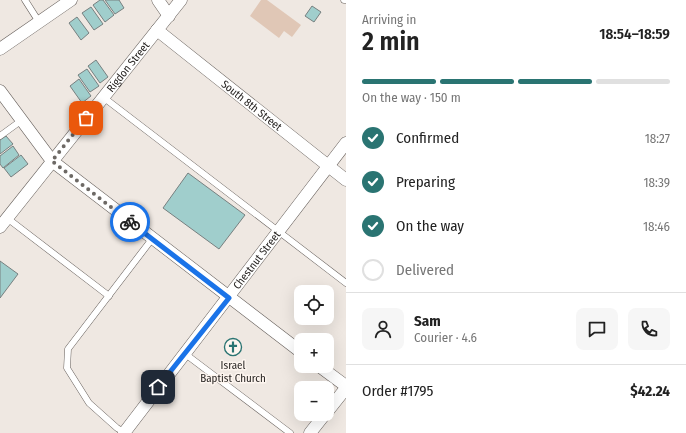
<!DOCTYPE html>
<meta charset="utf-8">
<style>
:root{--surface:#fff;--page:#f6f6f6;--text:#222;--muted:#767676;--line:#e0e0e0;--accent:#2a7472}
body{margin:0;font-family:"Fira Sans Condensed",sans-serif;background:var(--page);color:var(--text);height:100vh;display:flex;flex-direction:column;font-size:15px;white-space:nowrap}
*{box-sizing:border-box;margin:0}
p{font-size:13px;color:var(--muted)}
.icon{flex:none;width:22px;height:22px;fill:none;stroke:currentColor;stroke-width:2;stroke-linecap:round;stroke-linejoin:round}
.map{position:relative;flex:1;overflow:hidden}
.drawer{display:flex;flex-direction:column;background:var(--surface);width:340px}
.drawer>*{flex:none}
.fabs{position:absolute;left:294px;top:285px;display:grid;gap:8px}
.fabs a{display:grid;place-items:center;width:40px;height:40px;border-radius:8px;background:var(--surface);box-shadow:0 4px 16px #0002;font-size:20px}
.pin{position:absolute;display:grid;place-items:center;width:34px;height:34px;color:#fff;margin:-17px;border-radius:8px;box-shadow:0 2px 6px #0006}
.courier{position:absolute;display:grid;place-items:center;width:40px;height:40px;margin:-20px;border:3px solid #1a73e8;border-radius:50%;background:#fff;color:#222;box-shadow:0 1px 5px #0007}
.headline em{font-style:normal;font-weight:600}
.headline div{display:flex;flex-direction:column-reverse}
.headline{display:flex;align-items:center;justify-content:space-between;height:68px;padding:0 16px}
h1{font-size:26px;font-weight:600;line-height:30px}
.bar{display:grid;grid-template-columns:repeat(4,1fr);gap:6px 4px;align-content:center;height:48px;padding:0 16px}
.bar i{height:5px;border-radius:3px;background:var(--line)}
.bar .selected{background:var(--accent)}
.bar p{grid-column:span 4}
.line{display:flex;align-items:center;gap:10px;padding:0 16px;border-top:1px solid var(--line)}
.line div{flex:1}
.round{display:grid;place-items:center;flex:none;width:42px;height:42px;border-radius:8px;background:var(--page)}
ol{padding:0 16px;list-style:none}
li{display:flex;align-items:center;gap:12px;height:44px}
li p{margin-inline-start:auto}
li .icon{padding:4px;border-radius:50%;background:var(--accent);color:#fff;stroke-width:4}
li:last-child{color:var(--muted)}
li i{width:22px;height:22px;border:2px solid var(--line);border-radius:50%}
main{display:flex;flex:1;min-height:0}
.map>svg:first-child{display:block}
.green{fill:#e0c7b6}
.building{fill:#a0cecc;stroke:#778080}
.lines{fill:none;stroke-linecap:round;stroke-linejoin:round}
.service-casing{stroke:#67605c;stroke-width:7}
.minor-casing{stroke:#67605c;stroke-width:13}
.service{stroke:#fff;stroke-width:6}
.minor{stroke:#fff;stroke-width:12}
.done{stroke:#6d6965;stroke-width:4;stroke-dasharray:0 7.2}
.route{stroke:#1a73e8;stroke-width:5}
.labels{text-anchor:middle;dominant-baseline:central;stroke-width:3;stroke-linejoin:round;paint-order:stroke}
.street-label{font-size:11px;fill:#272422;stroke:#fdf5ef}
.poi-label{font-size:11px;fill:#272422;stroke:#fdf5ef}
</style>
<main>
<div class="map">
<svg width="346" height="433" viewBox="0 0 346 433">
<rect width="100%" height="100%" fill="#efe8e2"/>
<!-- green -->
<polygon class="green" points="261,0 267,0 301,25 292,37 284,31 279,38 250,16"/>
<!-- building -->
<g class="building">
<polygon points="100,0 103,0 114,15 105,22 93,5"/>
<polygon points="105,0 119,0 124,8 115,14"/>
<polygon points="312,6 321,12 314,22 305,16"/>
<polygon points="91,7 103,24 94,30 82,13"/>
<polygon points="77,17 89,33 81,40 69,23"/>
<polygon points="96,60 108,77 100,83 88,66"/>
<polygon points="87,69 99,86 90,92 78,75"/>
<polygon points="79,79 91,96 82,103 70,86"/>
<polygon points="6,136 13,144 0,154 0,140"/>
<polygon points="13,146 19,155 3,168 0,164 0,156"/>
<polygon points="21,155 28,164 11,177 4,168"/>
<polygon points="188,173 245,215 219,249 163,208"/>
<polygon points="0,261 18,274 0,298"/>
</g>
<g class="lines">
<!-- service casing -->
<g class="service-casing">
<g id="service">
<polyline points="25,0 39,22"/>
<polyline points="344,0 345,0"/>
<polyline points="103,97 346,283"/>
<polyline points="0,136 22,120"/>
<polyline points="7,218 109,296"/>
<polyline points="184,353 290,433"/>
<polyline points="124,432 117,428 89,403 67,368 68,349 152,239"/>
</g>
</g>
<!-- minor casing -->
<g class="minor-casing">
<g id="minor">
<polyline points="158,0 169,16"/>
<path id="s1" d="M157,30L346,180"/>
<polyline points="0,49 71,0"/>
<polyline points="0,91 52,161 301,352"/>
<path id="s2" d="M0,227L181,0"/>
<polyline points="319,366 346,386"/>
<polyline points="327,412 346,388"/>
<path id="s3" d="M124,433L346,143"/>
<polyline points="310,433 325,414"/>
</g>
</g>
<!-- service -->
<use href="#service" class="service"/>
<!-- minor -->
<use href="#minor" class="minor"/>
</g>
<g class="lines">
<!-- done -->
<polyline class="done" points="86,118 52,161 130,222"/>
<!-- route -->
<polyline class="route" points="130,222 229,298 158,387"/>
</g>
<!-- icons -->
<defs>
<g id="church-ring" transform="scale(0.9)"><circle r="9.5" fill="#fdf5ef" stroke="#2a7472" stroke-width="1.5"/><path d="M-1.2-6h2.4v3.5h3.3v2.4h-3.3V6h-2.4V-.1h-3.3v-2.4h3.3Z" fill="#2a7472"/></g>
</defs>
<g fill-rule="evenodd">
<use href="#church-ring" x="233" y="347"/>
</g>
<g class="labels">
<!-- street labels -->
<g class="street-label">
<text stroke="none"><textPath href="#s2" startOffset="205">Rigdon Street</textPath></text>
<text stroke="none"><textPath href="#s1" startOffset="121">South 8th Street</textPath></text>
<text stroke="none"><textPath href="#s3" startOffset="218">Chestnut Street</textPath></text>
</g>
<!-- poi labels -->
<g class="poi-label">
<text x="233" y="365">Israel<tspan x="233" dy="13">Baptist Church</tspan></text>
</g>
</g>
</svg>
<div class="fabs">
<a><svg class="icon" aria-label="locate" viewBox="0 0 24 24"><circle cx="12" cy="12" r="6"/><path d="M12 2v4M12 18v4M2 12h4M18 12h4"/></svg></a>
<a>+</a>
<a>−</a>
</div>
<div class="pin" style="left:86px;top:118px;background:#ea580c"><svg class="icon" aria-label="bag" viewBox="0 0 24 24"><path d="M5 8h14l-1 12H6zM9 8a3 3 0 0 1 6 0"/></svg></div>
<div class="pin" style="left:158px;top:387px;background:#1f2937"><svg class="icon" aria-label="home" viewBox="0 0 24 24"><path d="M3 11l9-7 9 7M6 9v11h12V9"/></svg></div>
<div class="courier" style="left:130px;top:222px"><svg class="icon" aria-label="bike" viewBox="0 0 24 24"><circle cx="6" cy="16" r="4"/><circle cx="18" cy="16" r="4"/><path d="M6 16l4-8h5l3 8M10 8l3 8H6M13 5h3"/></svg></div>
</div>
<section class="drawer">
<div class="headline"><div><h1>2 min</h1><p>Arriving in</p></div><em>18:54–18:59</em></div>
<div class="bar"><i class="selected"></i><i class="selected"></i><i class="selected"></i><i></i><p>On the way · 150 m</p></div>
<ol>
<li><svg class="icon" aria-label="check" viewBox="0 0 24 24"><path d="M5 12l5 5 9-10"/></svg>Confirmed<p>18:27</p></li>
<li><svg class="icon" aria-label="check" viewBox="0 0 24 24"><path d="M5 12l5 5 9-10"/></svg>Preparing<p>18:39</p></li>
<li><svg class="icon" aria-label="check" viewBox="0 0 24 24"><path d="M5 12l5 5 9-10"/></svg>On the way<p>18:46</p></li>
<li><i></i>Delivered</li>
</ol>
<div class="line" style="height:72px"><a class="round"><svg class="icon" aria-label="person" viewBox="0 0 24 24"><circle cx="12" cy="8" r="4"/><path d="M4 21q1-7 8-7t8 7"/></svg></a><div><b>Sam</b><p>Courier · 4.6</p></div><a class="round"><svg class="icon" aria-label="chat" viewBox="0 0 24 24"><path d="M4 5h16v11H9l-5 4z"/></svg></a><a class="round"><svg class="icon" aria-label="phone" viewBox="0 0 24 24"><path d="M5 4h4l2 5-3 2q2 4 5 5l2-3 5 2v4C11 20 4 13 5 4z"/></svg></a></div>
<div class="line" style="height:52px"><div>Order #1795</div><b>$42.24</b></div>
</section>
</main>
